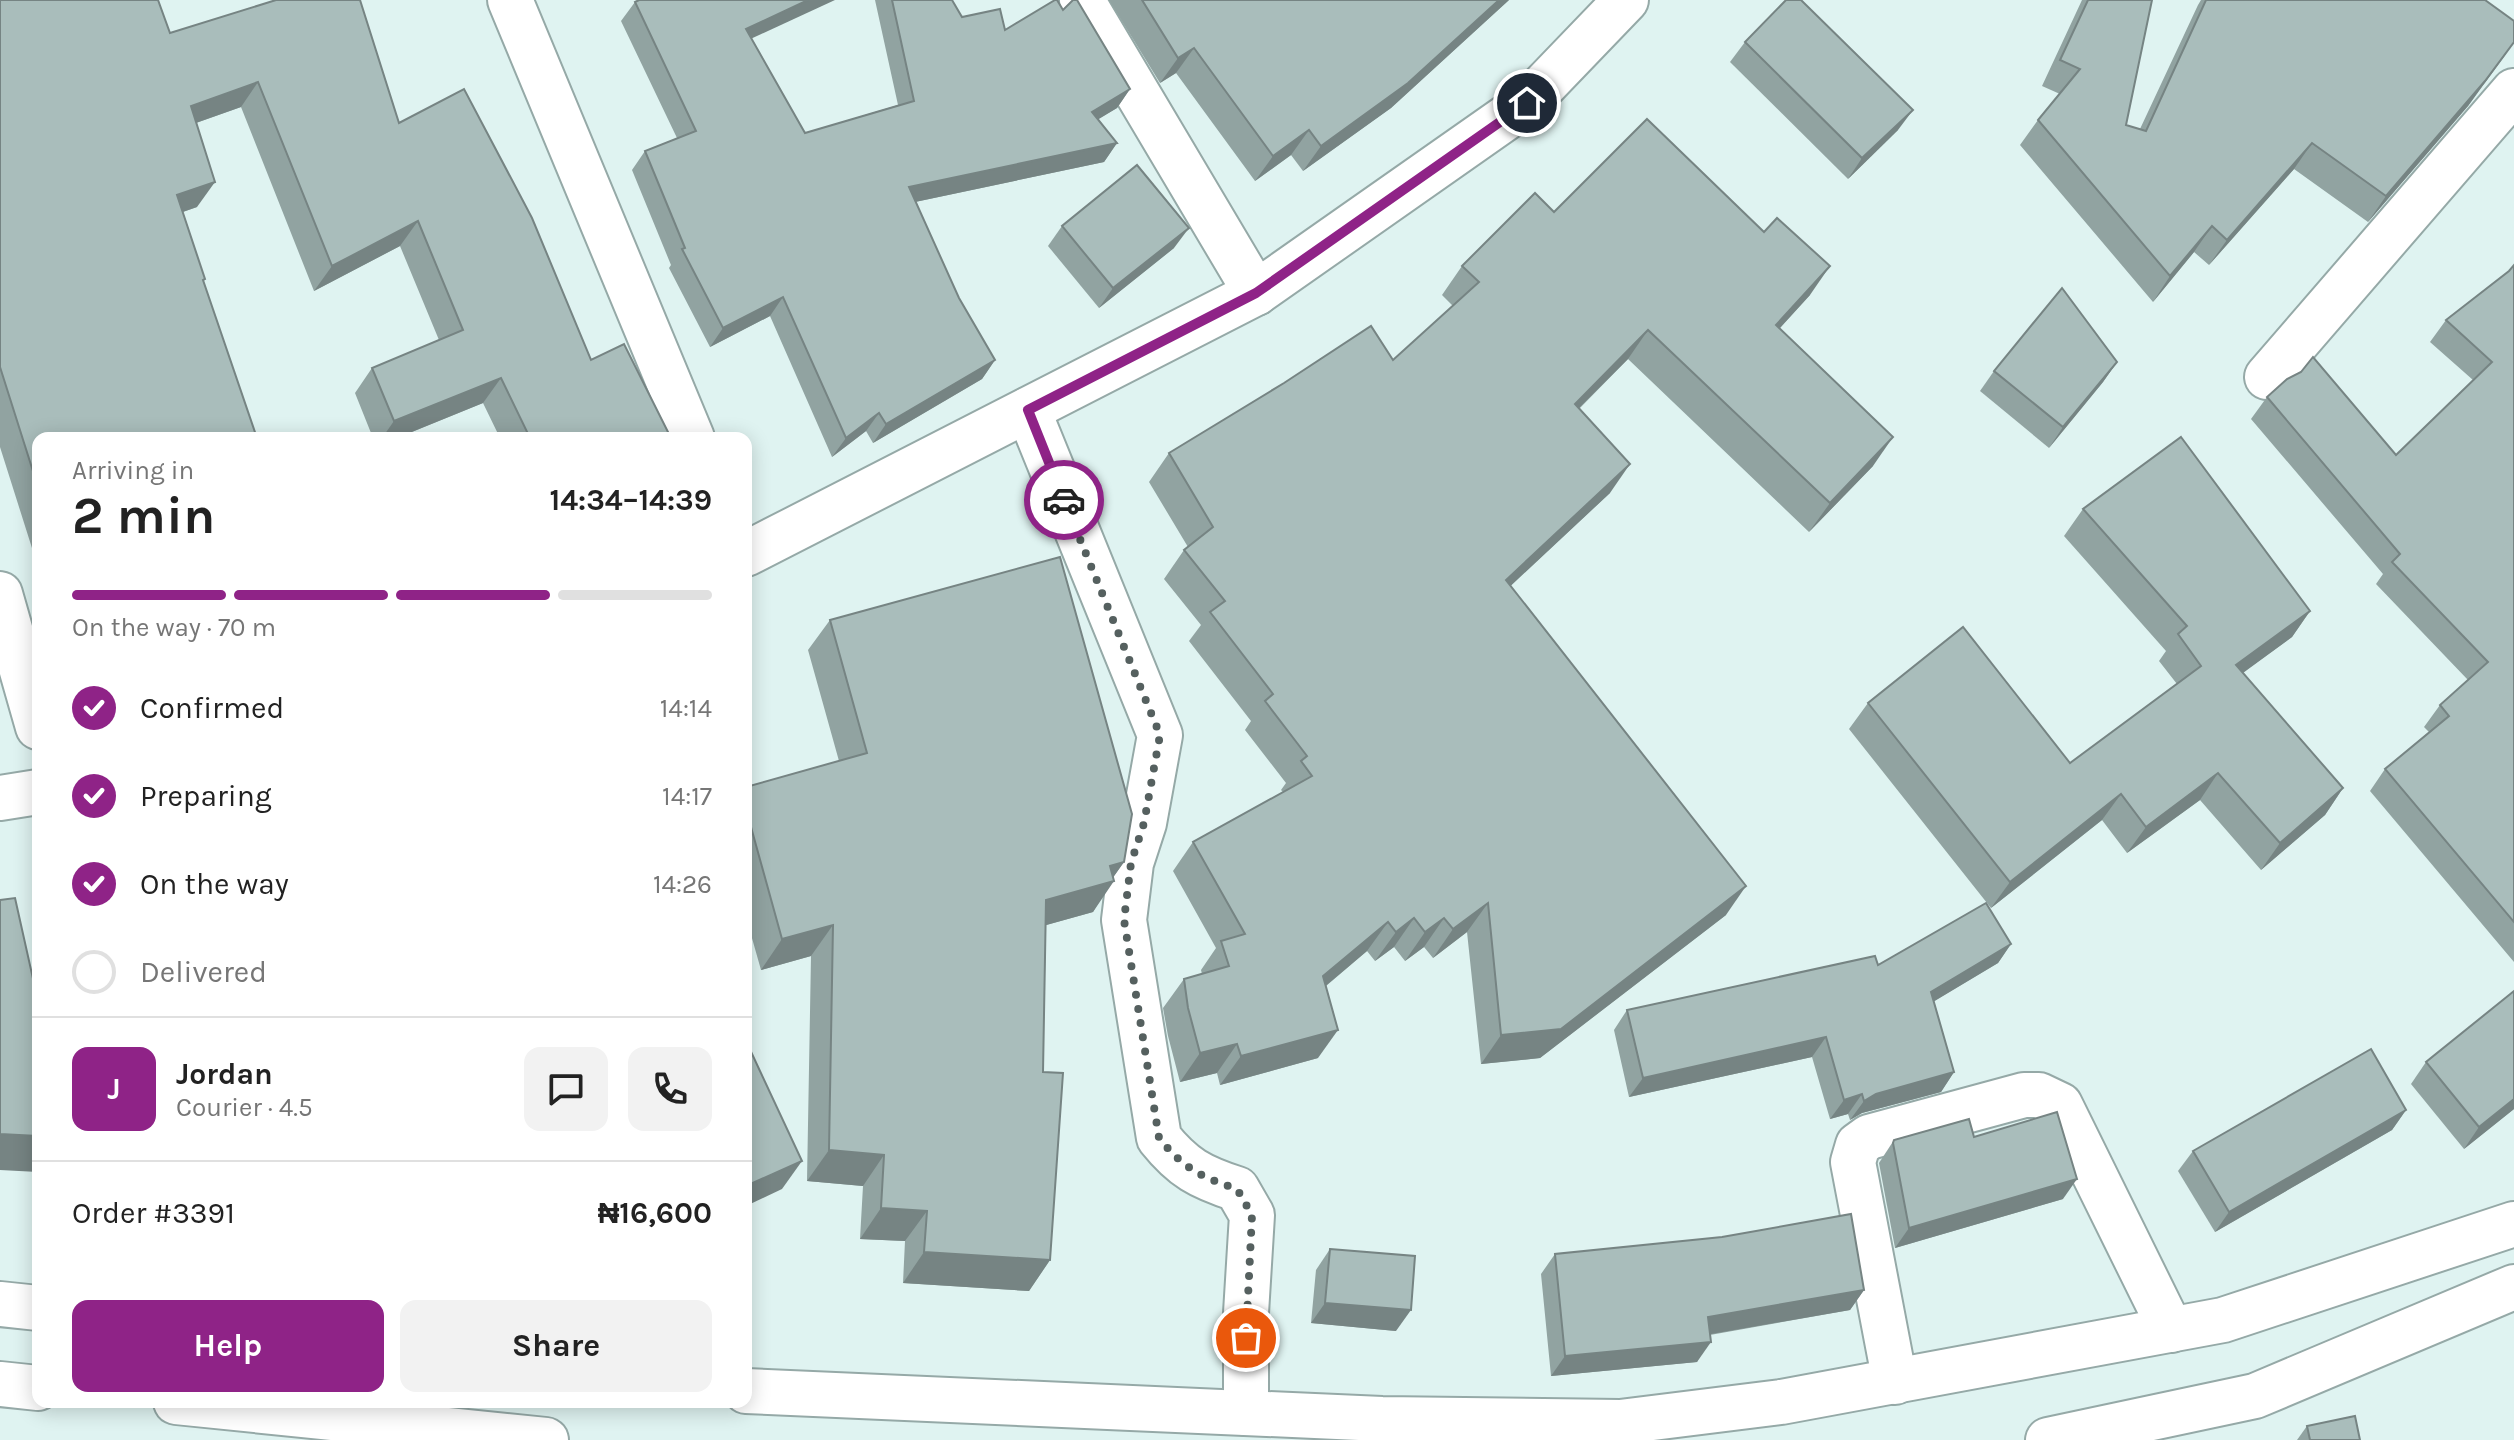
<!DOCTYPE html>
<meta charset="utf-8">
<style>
:root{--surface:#fff;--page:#f2f2f2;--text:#222;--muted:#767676;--line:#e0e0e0;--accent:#8f2387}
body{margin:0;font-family:Karla,sans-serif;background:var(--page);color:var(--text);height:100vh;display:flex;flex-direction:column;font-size:30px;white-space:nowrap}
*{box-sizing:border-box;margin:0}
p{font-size:26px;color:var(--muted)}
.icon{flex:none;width:44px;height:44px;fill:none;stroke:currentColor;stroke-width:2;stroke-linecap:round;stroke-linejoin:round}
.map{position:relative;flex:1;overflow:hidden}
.drawer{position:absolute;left:32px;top:432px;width:720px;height:976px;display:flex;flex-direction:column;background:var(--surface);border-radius:16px;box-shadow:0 4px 20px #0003}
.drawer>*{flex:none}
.pin{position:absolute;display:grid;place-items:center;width:68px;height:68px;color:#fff;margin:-34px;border:4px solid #fff;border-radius:50%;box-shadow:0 2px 8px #0007}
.courier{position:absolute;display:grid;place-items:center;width:80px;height:80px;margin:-40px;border:6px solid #8f2387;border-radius:50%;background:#fff;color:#222;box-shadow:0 2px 10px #0007}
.headline em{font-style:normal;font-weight:700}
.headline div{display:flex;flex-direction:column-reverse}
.headline{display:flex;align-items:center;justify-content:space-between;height:136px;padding:0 40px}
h1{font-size:52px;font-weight:700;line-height:60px}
.bar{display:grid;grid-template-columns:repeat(4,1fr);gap:12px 8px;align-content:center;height:96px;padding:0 40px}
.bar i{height:10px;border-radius:6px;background:var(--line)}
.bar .active{background:var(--accent)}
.bar p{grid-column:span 4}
.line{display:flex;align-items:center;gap:20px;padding:0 40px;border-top:2px solid var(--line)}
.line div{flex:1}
.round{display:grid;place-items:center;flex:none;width:84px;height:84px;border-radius:16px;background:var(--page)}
ol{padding:0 40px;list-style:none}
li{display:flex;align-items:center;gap:24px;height:88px}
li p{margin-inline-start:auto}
li .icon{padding:8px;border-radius:50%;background:var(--accent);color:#fff;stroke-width:4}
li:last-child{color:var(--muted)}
li i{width:44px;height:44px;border:4px solid var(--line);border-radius:50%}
.cta{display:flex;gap:16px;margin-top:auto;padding:16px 40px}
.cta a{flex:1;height:92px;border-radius:16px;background:var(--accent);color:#fff;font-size:32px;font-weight:700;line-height:92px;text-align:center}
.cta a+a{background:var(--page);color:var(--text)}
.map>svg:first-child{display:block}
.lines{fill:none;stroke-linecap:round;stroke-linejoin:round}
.minor-casing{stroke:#95a9a7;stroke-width:48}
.minor{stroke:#fff;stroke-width:44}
.wall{fill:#91a3a1}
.shaded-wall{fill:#768483}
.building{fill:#a9bdbb;stroke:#768483;stroke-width:2}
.done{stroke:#55605f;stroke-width:8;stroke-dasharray:0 14.4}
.route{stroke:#8f2387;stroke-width:10}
</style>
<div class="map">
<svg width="2514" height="1440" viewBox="0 0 2514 1440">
<rect width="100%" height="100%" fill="#dff3f1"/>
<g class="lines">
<!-- minor casing -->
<g class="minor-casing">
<g id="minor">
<polyline points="510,0 692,438"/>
<polyline points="1082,0 1256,293"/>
<polyline points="2267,377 2514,91"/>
<path d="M1028,410L1160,735L1144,823L1131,863L1124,920L1159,1138C1183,1168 1200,1177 1237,1189L1252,1215L1246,1313V1413"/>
<polyline points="746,554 1256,293 1527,103 1626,0"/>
<polyline points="0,594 38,727"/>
<polyline points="0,798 38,792"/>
<polyline points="0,1304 38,1308"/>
<polyline points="1895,1382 1853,1162 1858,1145 1869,1137 2024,1095 2039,1095 2060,1105 2171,1330"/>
<polyline points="0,1384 38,1388"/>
<polyline points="746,1391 1382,1419 1620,1422 1781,1402 2223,1320 2514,1224"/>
<polyline points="176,1402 546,1440"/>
<polyline points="2048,1440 2255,1396 2514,1287"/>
</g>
</g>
<!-- minor -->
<use href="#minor" class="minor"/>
</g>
<!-- wall -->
<g class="wall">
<polygon points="0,0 170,33 399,123 591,360 671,438 500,438 483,403 397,438 373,438 355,393 372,368 439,340 400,246 314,291 241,107 196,123 197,207 183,212 205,279 38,438 38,567 0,447"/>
<polygon points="875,0 952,0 962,17 1005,30 1063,10 1130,89 1117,108 1098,119 1117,143 1104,162 915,202 959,298 995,360 982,379 873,443 866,431 832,457 770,316 710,347 669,268 671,265 632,170 645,151 677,138 621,21 635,2 752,39 805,133 898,105"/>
<polygon points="1109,0 1509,0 1391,108 1303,171 1291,155 1255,181 1176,73 1160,83"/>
<polygon points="2082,0 2152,0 2126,125 2140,129 2198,5 2201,0 2485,0 2506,54 2468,106 2368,222 2294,169 2209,265 2194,252 2153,302 2020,145 2038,120 2060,94 2042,86"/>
<polygon points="1745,42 1898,130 1848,179 1730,62"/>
<polygon points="1554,212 1810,295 1780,328 1873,466 1809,532 1628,359 1579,409 1610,493 1510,586 1726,915 1540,1058 1481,1064 1467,932 1433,958 1424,947 1405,961 1394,947 1375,961 1367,951 1326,986 1318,1058 1220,1085 1217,1073 1180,1082 1168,1036 1163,1008 1184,979 1202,974 1201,970 1216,948 1173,871 1193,842 1283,792 1281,790 1286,783 1245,730 1251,721 1189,641 1201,625 1164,579 1184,550 1188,547 1149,482 1169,453 1393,360 1453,306 1442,295 1462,266"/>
<polygon points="1062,226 1174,248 1099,308 1048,246"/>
<polygon points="2514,265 2514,962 2370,791 2385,769 2429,732 2424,727 2440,705 2468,680 2376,584 2383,574 2251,419 2267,397 2396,455 2473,380 2430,342 2446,320 2509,271"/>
<polygon points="2117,362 2103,382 2049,448 1980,391 1994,371"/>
<polygon points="2083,509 2310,611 2292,637 2242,673 2343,788 2325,815 2261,870 2200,800 2127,853 2102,820 1991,908 1849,729 1868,703 2070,763 2177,684 2159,661 2166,651 2064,536"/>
<polygon points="830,620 1124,862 1113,877 1093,912 1046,925 1043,1072 1050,1260 1029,1291 903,1283 905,1241 860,1239 863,1186 807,1181 811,956 761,970 746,917 746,809 839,761 808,650"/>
<polygon points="2011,944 1998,963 1934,1001 1954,1072 1941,1092 1862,1113 1850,1120 1848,1114 1830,1119 1812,1057 1629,1097 1614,1030 1627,1010 1878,965"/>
<polygon points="2426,1062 2514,1109 2464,1149 2411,1084"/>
<polygon points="2406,1110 2392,1130 2215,1232 2178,1171 2193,1151"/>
<polygon points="1974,1137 2063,1199 1895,1248 1879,1163 1894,1140"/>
<polygon points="1330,1249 1396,1331 1311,1323 1316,1270"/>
<polygon points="1555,1254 1864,1290 1850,1310 1710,1335 1697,1362 1551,1376 1541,1274"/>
<polygon points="2307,1426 2360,1440 2297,1440"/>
</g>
<!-- shaded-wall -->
<g class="shaded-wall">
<polygon points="808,0 835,0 733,47 746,29"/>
<polygon points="1499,0 1509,0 1391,108 1303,171 1321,146"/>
<polygon points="2514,42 2468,106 2368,222 2386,196"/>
<polygon points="1194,48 1176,73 1160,83 1178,58"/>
<polygon points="258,82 241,107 173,131 191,106"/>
<polygon points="1130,89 1117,108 1079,131 1092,112"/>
<polygon points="1913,110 1898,130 1848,179 1862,158"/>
<polygon points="1309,130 1291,155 1255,181 1273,156"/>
<polygon points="1117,143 1104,162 896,206 909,187"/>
<polygon points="2312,143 2294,169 2209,265 2227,240"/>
<polygon points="215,182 197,207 159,220 177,195"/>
<polygon points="418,221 400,246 314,291 332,266"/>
<polygon points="2212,226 2194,252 2153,302 2170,276"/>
<polygon points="1189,228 1174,248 1099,308 1113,288"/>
<polygon points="1830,266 1810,295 1756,354 1776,325"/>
<polygon points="783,297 770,316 710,347 723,328"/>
<polygon points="1648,330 1628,359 1554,433 1575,404"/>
<polygon points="995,360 982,379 873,443 886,424"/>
<polygon points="2117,362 2103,382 2049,448 2063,427"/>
<polygon points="501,378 483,403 397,438 382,438 394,421"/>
<polygon points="879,413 866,431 832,457 846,438"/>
<polygon points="1893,437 1873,466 1809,532 1830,503"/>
<polygon points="1630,464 1610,493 1486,609 1506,580"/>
<polygon points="2310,611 2292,637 2217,692 2236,665"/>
<polygon points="2218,773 2200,800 2127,853 2146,827"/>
<polygon points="2343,788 2325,815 2261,870 2280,843"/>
<polygon points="2121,794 2102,820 1991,908 2010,882"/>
<polygon points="1124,862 1110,882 1114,881 1093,912 1025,931 1046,900 1110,866"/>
<polygon points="1746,886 1726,915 1540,1058 1481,1064 1501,1035"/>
<polygon points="1488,903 1467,932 1433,958 1453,929"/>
<polygon points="1414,918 1394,947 1375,961 1396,932"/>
<polygon points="1444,918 1424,947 1405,961 1425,932"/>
<polygon points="1388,922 1367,951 1303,1005 1323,976"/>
<polygon points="833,925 811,956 761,970 782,939"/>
<polygon points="2011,944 1998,963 1918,1011 1931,992"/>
<polygon points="1338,1030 1318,1058 1220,1085 1241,1056"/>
<polygon points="1826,1037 1812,1057 1629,1097 1643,1078"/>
<polygon points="1237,1044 1217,1073 1180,1082 1200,1053"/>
<polygon points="1954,1072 1941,1092 1862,1113 1850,1120 1864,1101 1876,1094"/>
<polygon points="1862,1094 1848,1114 1830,1119 1844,1100"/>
<polygon points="2514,1099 2514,1109 2464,1149 2479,1127"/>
<polygon points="2406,1110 2392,1130 2215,1232 2229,1212"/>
<polygon points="0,1134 38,1136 38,1172 0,1170"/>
<polygon points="829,1150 884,1155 863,1186 807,1181"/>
<polygon points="802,1161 782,1189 746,1206 746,1186"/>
<polygon points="2077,1179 2063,1199 1895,1248 1909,1228"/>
<polygon points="881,1208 927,1211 905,1241 860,1239"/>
<polygon points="924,1252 1050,1260 1029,1291 903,1283"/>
<polygon points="1864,1290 1850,1310 1694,1337 1708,1317"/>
<polygon points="1325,1303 1411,1310 1396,1331 1311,1323"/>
<polygon points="1711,1342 1697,1362 1551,1376 1565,1356"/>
</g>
<!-- building -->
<g class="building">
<polygon points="0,0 158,0 170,33 276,0 360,0 399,123 464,89 532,218 591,360 624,344 671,438 530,438 501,378 394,421 372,368 463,330 418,221 332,266 258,82 191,106 215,182 177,195 205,279 203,280 257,438 38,438 38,487 0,367"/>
<polygon points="639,0 808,0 746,29 805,133 914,101 892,0 952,0 962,17 1000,9 1005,30 1055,0 1057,0 1063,10 1073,0 1077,0 1130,89 1092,112 1117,143 909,187 959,298 995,360 886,424 879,413 846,438 783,297 723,328 682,249 685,248 645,151 696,131 635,2"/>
<polygon points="1142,0 1499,0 1408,83 1321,146 1309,130 1273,156 1194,48 1178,58"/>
<polygon points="1786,0 1801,0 1913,110 1862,158 1745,42"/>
<polygon points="2088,0 2152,0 2126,125 2146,131 2206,0 2485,0 2514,21 2514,42 2485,81 2386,196 2312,143 2227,240 2212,226 2170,276 2038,120 2080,69 2060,60"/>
<polygon points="1647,119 1764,232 1777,218 1830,266 1776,325 1893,437 1830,503 1648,330 1575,404 1630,464 1506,580 1746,886 1561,1029 1501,1035 1488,903 1453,929 1444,918 1425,932 1414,918 1396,932 1388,922 1323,976 1338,1030 1241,1056 1237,1044 1200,1053 1188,1008 1184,979 1229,966 1221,941 1245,934 1193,842 1312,776 1301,761 1307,756 1265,701 1273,694 1210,612 1225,601 1184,550 1213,527 1169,453 1284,383 1371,326 1393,360 1479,282 1462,266 1535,193 1554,212"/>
<polygon points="1137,165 1189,228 1113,288 1062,226"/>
<polygon points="2514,265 2514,922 2385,769 2449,716 2440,705 2488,662 2392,562 2400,554 2267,397 2287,379 2301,372 2313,357 2396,455 2492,362 2446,320 2509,271"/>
<polygon points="2062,288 2117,362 2063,427 1994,371"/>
<polygon points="2181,437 2310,611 2236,665 2343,788 2280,843 2218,773 2146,827 2121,794 2010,882 1868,703 1963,627 2070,763 2201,666 2178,634 2187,626 2083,509"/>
<polygon points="1060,557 1132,814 1124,862 1110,866 1114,881 1046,900 1043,1072 1063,1073 1050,1260 924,1252 927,1211 881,1208 884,1155 829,1150 833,925 782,939 746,809 746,787 867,753 830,620"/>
<polygon points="15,898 38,1001 38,1136 0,1134 0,900"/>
<polygon points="1986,903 2011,944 1931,992 1954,1072 1876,1094 1864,1101 1862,1094 1844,1100 1826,1037 1643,1078 1627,1010 1875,956 1878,965"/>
<polygon points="2514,991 2514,1099 2479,1127 2426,1062"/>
<polygon points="746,1041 802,1161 746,1186"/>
<polygon points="2371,1049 2406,1110 2229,1212 2193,1151"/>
<polygon points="2057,1112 2077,1179 1909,1228 1893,1143 1894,1140 1969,1119 1974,1137"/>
<polygon points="1851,1214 1864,1290 1708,1317 1711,1342 1565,1356 1555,1254 1722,1237"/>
<polygon points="1330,1249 1415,1256 1411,1310 1325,1303"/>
<polygon points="2355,1416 2360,1440 2310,1440 2307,1426"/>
</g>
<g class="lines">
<!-- done -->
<path class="done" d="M1064,500L1160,735L1144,823L1131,863L1124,920L1159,1138C1183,1168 1201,1177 1237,1189L1252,1215L1246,1338"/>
<!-- route -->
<polyline class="route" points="1064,500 1028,410 1256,293 1527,103"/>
</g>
</svg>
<div class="pin" style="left:1246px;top:1338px;background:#ea580c"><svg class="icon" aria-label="bag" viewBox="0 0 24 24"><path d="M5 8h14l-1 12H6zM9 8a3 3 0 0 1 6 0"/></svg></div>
<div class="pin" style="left:1527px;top:103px;background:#1f2937"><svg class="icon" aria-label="home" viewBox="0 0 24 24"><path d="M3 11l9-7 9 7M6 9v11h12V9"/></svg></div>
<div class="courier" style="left:1064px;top:500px"><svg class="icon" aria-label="car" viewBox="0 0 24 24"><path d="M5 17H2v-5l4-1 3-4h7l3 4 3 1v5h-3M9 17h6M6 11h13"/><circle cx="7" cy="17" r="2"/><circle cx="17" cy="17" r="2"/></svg></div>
<section class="drawer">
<div class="headline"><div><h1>2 min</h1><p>Arriving in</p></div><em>14:34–14:39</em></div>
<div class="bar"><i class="active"></i><i class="active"></i><i class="active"></i><i></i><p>On the way · 70 m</p></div>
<ol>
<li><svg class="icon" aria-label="check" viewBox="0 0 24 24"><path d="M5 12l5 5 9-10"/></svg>Confirmed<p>14:14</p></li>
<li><svg class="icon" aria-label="check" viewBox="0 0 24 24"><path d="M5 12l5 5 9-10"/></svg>Preparing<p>14:17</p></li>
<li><svg class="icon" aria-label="check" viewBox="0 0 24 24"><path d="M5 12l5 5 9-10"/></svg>On the way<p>14:26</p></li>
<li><i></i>Delivered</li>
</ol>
<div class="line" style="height:144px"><b class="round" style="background:var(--accent);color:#fff">J</b><div><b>Jordan</b><p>Courier · 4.5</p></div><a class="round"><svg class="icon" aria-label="chat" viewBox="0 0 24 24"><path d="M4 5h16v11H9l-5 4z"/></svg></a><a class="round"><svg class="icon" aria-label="phone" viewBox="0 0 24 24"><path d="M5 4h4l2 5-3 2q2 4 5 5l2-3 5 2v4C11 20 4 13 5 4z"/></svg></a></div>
<div class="line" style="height:104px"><div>Order #3391</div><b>₦16,600</b></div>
<div class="cta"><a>Help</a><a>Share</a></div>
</section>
</div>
